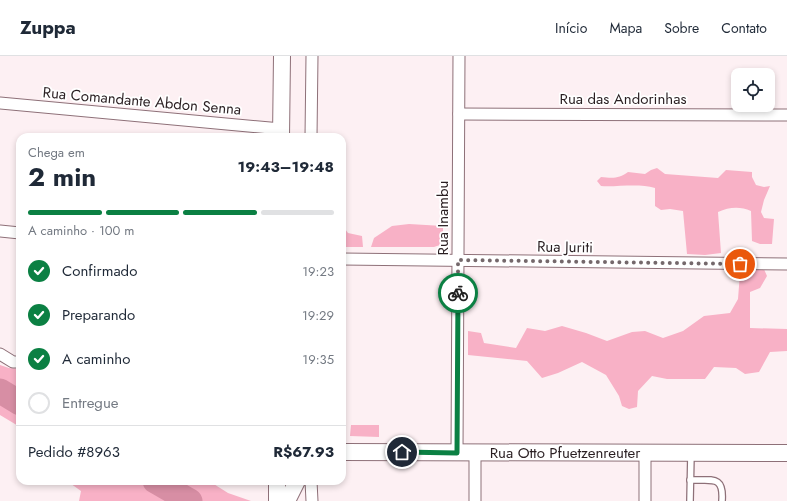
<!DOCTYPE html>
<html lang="pt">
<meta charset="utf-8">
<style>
:root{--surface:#fff;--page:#f6f6f7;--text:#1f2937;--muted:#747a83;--line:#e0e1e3;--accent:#0b8043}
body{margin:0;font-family:Jost,sans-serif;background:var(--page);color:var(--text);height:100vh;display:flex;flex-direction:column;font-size:15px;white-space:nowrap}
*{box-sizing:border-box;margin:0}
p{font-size:13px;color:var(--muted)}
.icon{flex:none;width:22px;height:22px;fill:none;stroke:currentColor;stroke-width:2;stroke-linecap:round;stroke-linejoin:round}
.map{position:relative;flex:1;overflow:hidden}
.panel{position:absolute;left:16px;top:77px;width:330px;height:352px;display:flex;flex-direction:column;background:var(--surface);border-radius:12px;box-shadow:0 2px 6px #0003}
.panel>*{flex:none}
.buttons{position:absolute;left:731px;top:12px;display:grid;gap:8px}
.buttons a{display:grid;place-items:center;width:44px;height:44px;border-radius:8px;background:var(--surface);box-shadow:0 2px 6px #0003;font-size:20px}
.pin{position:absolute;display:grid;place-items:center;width:34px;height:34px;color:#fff;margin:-17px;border:2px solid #fff;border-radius:50%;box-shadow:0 1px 4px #0007}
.courier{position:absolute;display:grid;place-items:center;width:40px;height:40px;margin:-20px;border:3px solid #0b8043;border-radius:50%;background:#fff;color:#222;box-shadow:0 1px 5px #0007}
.overview em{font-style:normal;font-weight:700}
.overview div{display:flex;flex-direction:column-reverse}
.overview{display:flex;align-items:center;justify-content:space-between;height:68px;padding:0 12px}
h1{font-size:26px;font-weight:700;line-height:30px}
.bar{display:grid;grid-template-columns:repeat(4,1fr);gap:6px 4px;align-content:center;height:48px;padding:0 12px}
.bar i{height:5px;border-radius:3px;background:var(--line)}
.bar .on{background:var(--accent)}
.bar p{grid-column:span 4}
.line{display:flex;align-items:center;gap:10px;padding:0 12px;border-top:1px solid var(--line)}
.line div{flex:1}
ol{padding:0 12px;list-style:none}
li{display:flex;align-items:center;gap:12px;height:44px}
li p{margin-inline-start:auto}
li .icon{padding:4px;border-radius:50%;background:var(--accent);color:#fff;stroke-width:4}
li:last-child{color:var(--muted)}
li i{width:22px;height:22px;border:2px solid var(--line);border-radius:50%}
header{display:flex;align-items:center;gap:24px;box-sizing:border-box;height:56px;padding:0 20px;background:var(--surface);border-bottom:1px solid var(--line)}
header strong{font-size:19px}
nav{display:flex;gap:22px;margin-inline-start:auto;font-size:14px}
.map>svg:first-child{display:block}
.green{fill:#f8b1c6}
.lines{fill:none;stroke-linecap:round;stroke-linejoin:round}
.river{stroke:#d78ea4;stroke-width:25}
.service-casing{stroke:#8e7078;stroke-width:8}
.minor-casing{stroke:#8e7078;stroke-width:13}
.secondary-casing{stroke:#8e7078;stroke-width:18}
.service{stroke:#fff;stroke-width:5.5}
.minor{stroke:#fff;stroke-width:11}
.secondary{stroke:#fff;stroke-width:16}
.done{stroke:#74686b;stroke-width:4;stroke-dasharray:0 7.2}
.route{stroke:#0b8043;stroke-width:5}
.labels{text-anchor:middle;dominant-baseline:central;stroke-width:3.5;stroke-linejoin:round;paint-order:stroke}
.street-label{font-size:15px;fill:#2a1f22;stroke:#fff}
</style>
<header>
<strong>Zuppa</strong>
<nav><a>Início</a><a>Mapa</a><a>Sobre</a><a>Contato</a></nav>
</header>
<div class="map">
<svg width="787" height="445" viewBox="0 0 787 445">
<rect width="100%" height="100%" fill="#fdf0f3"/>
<!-- green -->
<g class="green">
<path d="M657,112L665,118L718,122L726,114L752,116V121L756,129L764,131L770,130L764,144L761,156L764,162L774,163L772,188H760L752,185L751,155C740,150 729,151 718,156L721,197L705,199L687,198L683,155L670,153L661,154L655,150V132C639,127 618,131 601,130L597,125L601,121C612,122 619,123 628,116L645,118L651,114Z"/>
<polygon points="409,168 443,170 443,182 440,189 434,191 371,191 374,182 392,170"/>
<polygon points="342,169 348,177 362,180 363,191 342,191"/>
<polygon points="763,211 767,220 760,232 750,236 750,272 787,273 787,295 770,296 759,316 745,318 736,312 714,311 705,323 667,323 652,320 638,335 637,351 629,353 622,350 619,340 606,319 582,306 558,317 542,322 527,305 468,299 468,275 481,277 484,287 516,292 527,272 545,275 562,270 586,277 607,285 632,276 645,275 663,282 683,275 704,260 730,257 738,243 740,217 751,212"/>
<polygon points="0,309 9,312 20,313 20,371 0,359"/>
<polygon points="351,369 379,369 379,381 350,380"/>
<polygon points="67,425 209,425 228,437 251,445 79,445 81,435"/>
</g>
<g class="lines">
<!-- river -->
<g class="river">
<polyline points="0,335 20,347"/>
<polyline points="155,425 190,445"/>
</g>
<!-- service casing -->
<g class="service-casing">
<g id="service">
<path d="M690,424C711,425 724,418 722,445"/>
<polyline points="690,445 691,397"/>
</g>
</g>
<!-- minor casing -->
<g class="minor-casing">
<g id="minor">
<polyline points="0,47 281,73"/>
<polyline points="459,58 787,59"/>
<polyline points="311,81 312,0"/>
<polyline points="0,175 20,177"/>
<polyline points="342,203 787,208"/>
<polyline points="0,298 13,306 20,306"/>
<polyline points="457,397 459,0"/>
<polyline points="311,425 312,445"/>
<polyline points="475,445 475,397"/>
<polyline points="645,445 645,397"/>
</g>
</g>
<!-- secondary casing -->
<g class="secondary-casing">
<g id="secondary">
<polyline points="281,81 282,0"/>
<polyline points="342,396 787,397"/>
<polyline points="277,445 277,425"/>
<polyline points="287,445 297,425"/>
</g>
</g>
<!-- service -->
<use href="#service" class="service"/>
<!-- minor -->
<use href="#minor" class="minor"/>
<!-- secondary -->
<use href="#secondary" class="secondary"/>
</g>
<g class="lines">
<!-- done -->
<polyline class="done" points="458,237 458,204 740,208"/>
<!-- route -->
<polyline class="route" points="402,396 457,397 458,237"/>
</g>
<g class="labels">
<!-- street labels -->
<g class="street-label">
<text x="623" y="43">Rua das Andorinhas</text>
<text transform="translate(142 45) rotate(5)">Rua Comandante Abdon Senna</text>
<text transform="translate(443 162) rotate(-90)">Rua Inambu</text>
<text transform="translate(565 191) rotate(1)">Rua Juriti</text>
<text x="565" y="397">Rua Otto Pfuetzenreuter</text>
</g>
</g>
</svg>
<div class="buttons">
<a><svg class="icon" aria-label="locate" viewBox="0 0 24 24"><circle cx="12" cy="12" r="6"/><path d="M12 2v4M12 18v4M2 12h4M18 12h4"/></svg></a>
</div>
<div class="pin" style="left:740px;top:208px;background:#ea580c"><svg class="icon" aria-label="bag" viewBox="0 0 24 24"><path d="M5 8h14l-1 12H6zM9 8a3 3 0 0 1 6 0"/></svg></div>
<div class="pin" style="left:402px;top:396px;background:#1f2937"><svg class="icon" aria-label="home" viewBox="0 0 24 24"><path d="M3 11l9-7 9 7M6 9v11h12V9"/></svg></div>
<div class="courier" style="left:458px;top:237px"><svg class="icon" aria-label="bike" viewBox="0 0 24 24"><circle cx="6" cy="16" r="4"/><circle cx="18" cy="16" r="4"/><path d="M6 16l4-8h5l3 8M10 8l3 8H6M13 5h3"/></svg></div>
<section class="panel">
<div class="overview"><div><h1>2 min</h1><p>Chega em</p></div><em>19:43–19:48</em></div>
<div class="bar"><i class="on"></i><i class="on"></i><i class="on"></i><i></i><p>A caminho · 100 m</p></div>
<ol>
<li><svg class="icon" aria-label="check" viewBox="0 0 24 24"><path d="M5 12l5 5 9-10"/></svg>Confirmado<p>19:23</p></li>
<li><svg class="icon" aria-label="check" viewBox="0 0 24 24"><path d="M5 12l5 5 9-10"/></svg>Preparando<p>19:29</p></li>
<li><svg class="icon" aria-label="check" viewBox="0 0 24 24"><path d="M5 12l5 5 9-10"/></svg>A caminho<p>19:35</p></li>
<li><i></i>Entregue</li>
</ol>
<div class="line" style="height:52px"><div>Pedido #8963</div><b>R$67.93</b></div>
</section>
</div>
